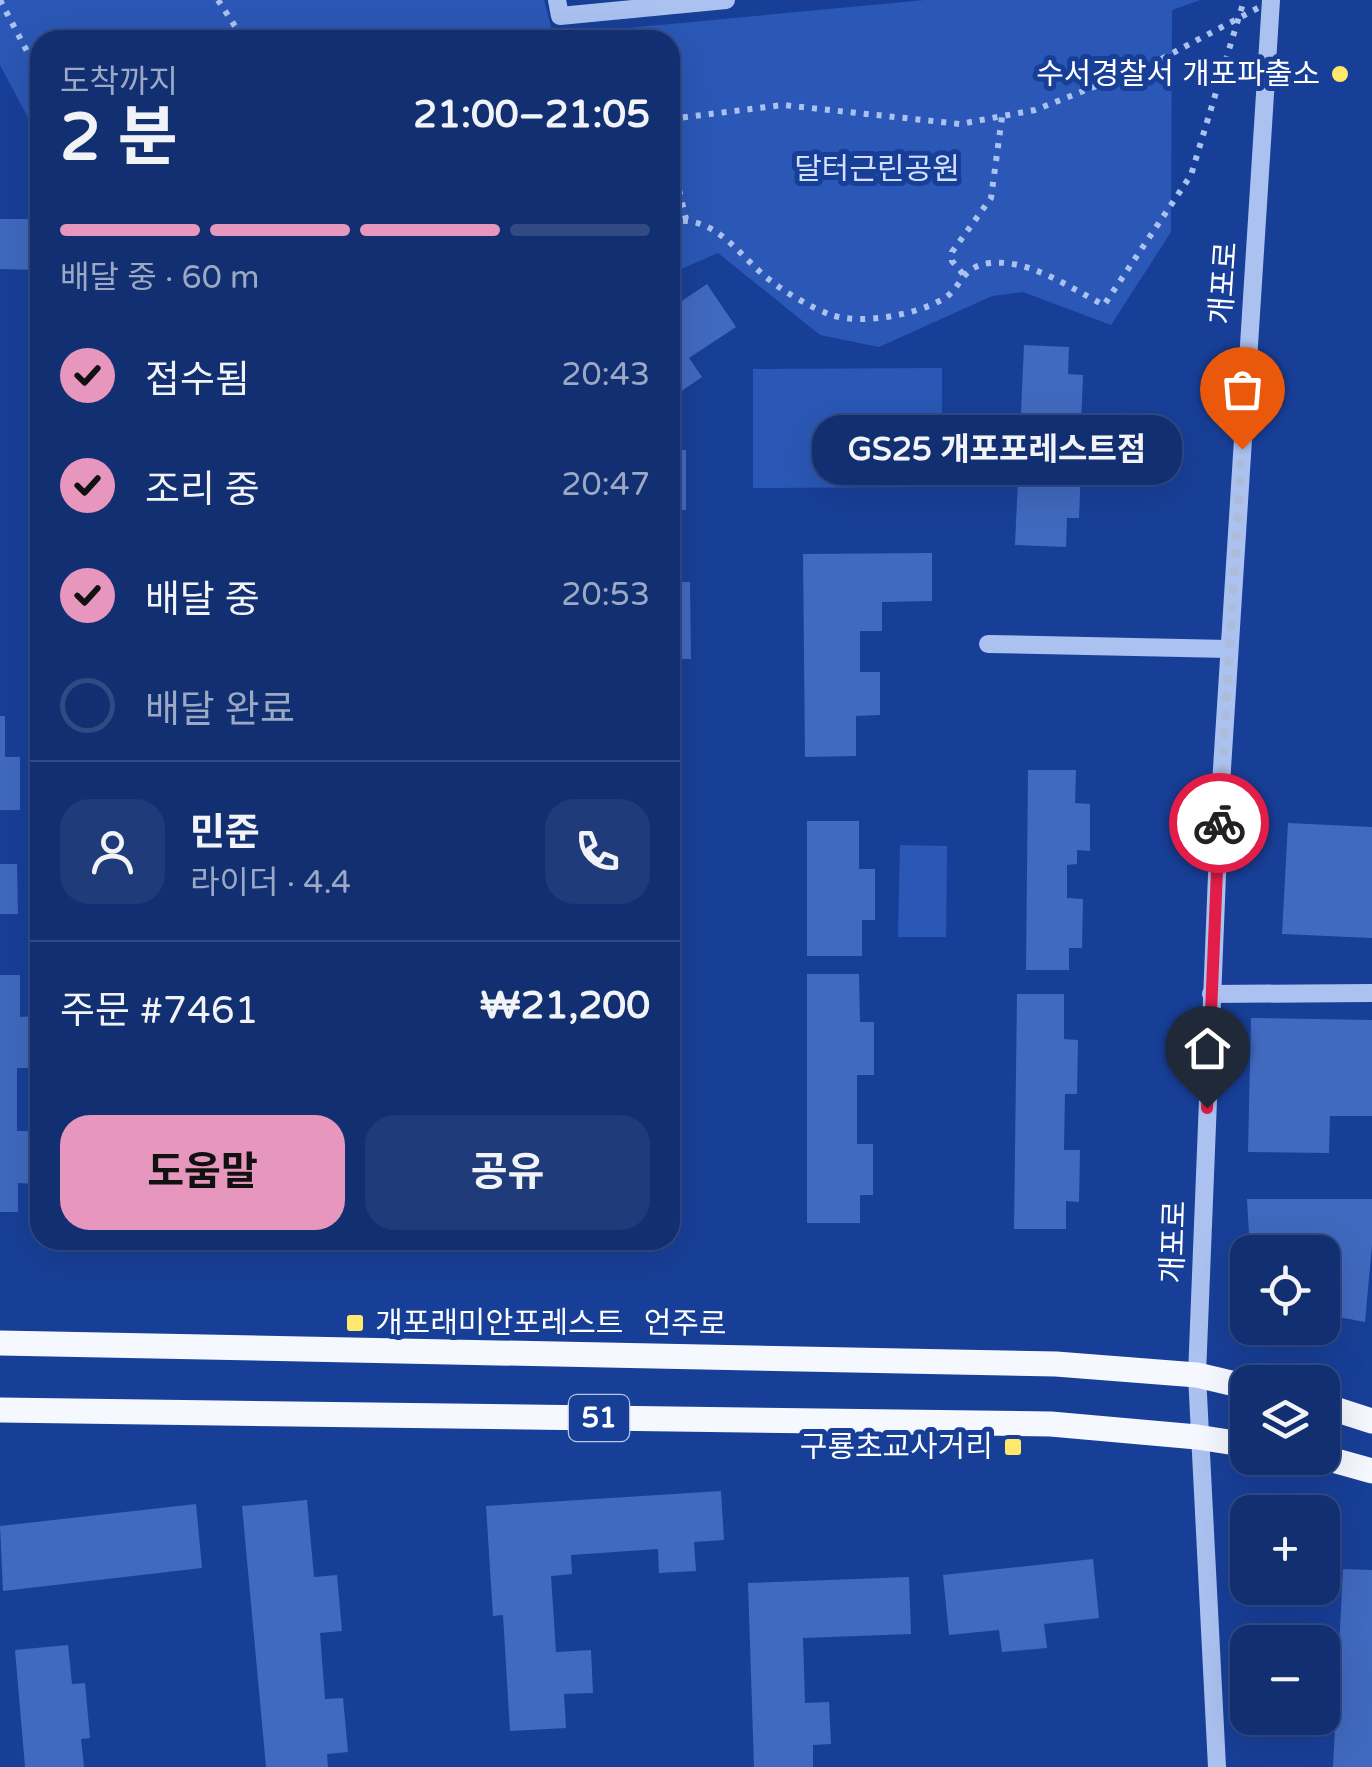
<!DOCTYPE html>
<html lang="ko">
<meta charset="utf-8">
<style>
:root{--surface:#122f72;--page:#1f3b7a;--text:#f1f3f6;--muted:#9ca9c4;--line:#314a84;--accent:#e797bd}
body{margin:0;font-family:"Varela Round","Noto Sans KR",sans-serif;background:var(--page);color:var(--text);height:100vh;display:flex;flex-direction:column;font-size:38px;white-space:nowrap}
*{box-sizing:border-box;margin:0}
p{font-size:32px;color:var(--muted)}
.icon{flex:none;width:55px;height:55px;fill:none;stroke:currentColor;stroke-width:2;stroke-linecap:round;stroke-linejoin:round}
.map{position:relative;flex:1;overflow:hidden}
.panel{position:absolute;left:30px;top:30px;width:650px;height:1220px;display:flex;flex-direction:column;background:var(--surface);border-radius:30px;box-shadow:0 10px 40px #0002,0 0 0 2px var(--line)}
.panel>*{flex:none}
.buttons{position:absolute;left:1230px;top:1235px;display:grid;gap:20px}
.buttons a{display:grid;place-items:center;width:110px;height:110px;border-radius:20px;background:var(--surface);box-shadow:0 10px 40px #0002,0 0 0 2px var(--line);font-size:50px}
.pin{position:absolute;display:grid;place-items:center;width:85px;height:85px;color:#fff;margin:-102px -42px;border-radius:50% 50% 50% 0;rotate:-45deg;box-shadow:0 0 10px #0007}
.pin .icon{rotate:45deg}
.courier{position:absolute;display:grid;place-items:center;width:100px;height:100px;margin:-50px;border:8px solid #e11d48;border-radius:50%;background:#fff;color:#222;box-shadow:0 2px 12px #0007}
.bubble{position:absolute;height:70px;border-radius:30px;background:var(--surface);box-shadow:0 10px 40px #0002,0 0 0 2px var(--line);font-size:32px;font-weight:700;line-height:70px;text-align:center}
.head em{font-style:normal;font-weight:700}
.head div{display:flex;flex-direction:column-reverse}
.head{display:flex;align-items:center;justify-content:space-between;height:170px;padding:0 30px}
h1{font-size:65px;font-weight:700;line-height:75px}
.bar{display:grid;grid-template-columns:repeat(4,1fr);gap:15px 10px;align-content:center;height:120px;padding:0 30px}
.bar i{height:12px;border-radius:8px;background:var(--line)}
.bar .on{background:var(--accent)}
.bar p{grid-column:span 4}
.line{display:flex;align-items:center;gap:25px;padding:0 30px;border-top:2px solid var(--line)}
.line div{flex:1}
.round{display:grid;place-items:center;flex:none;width:105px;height:105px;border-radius:30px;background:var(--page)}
ol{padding:0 30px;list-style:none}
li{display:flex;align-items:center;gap:30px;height:110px}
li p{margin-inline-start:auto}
li .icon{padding:10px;border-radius:50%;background:var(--accent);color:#111;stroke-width:4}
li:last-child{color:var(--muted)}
li i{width:55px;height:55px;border:5px solid var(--line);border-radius:50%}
.action{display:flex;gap:20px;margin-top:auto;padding:20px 30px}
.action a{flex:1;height:115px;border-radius:30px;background:var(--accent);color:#111;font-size:40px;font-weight:700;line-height:115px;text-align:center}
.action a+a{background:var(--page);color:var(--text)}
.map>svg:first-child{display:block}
.green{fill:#2b58b6}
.building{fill:#4069bf}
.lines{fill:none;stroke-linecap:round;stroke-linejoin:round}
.path{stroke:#abc2f1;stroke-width:6;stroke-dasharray:5 8;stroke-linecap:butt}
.minor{stroke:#abc2f1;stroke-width:18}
.major{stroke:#f6f8ff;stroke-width:25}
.path-bridge{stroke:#abc2f1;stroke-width:6;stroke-dasharray:5 8;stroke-linecap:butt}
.done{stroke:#aebcdb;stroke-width:10;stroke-dasharray:0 18}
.route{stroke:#e11d48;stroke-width:12}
.poi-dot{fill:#ffe86c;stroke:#183f98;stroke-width:4}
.labels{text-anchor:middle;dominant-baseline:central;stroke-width:10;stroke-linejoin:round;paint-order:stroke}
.shield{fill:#183f98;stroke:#bac5e0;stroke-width:2.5}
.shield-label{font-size:28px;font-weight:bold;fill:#fff}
.poi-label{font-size:30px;fill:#fff;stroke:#183f98;text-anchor:end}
.park-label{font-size:30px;fill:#d3e0fc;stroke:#183f98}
.street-label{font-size:30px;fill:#fff;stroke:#183f98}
</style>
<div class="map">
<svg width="1372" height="1767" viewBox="0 0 1372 1767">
<rect width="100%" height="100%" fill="#183f98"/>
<!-- green -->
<g class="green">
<polygon points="0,0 544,0 553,35 925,0 1200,0 1172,10 1171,232 1111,325 1023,292 992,296 879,347 820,335 718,253 670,274 670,40 40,40 40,140 0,65"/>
<polygon points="942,368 942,487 753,488 753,369"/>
<polygon points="900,845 947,846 946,937 898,937"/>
</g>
<!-- building -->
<g class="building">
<polygon points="0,219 40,219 40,270 0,269"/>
<polygon points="707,284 736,327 689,358 702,377 670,399 670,309"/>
<polygon points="1024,345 1069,347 1068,374 1083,375 1081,424 1068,424 1066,470 1081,470 1079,518 1067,518 1066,547 1015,545"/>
<rect x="670" y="450" width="16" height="60"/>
<polygon points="932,553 932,601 882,602 882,631 860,631 860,672 880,672 880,715 856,716 856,756 805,757 803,554"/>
<polygon points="670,582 690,582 691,659 670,659"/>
<polygon points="0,716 5,716 5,757 20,757 20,810 0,810"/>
<polygon points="1028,770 1076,770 1075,803 1090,804 1090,851 1077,850 1077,864 1067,865 1067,898 1083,899 1082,948 1069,948 1069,970 1026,970"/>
<polygon points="807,821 859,821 859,869 875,869 875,920 862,920 862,956 807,956"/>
<polygon points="1288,823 1372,827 1372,938 1282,934"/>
<polygon points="0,864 17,864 18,914 0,914"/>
<polygon points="807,974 859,974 860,1022 874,1022 874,1075 857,1075 857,1144 873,1144 873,1195 860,1195 860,1223 807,1223"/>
<polygon points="0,975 20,975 20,1017 35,1016 34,1068 17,1068 17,1131 34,1131 34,1184 18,1183 18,1212 0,1212"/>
<polygon points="1017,994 1064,994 1064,1039 1078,1040 1077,1094 1065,1094 1064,1150 1080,1150 1079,1202 1066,1201 1066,1229 1014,1229"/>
<polygon points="1251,1018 1372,1020 1372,1116 1330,1116 1329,1153 1248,1152"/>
<polygon points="1247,1199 1372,1199 1372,1245 1365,1322 1322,1314 1322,1252 1250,1252"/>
<polygon points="721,1491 724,1540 694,1542 696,1571 659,1573 658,1549 571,1555 572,1574 551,1576 556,1652 591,1650 593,1693 564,1694 566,1728 510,1731 503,1615 493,1616 486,1506"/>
<polygon points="307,1500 314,1577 337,1575 342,1631 320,1633 325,1699 343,1698 348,1752 327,1754 328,1767 266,1767 242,1506"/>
<polygon points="196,1504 202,1568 3,1591 0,1526"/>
<polygon points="1093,1559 1099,1618 1044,1624 1047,1648 1002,1652 999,1630 949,1635 943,1575"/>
<polygon points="1343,1569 1372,1570 1372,1767 1333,1767"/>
<polygon points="909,1577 911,1634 803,1638 805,1703 829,1702 831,1744 813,1745 813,1767 754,1767 748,1583"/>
<polygon points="68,1645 72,1684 85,1683 90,1738 81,1739 84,1767 25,1767 15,1650"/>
</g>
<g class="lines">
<!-- path -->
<g class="path">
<polyline points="0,0 40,76"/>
<polyline points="218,0 244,40"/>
<polyline points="670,119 783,105 960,124 1035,110 1150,65"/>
<polyline points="670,152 686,219"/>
<path d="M670,222C716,213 739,257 771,281C786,293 812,308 831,315C861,325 916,315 943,299C961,289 961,266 990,263C1030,259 1070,288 1104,305L1191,175L1244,0"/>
<polyline points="963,274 952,261 952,252 991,198 1002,117"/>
</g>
<!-- minor -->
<g class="minor">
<polyline points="557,0 560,16 726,0"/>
<polyline points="988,644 1229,649"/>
<polyline points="1211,994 1372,993"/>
<polyline points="1217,1767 1197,1375 1220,800 1271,0"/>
</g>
<!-- major -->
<g class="major">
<polyline points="0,1343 1056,1364 1197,1375 1248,1387"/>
<polyline points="1322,1405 1372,1421"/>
<polyline points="0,1410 1051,1424 1197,1437 1248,1445"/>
<polyline points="1322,1457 1372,1471"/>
</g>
<!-- path-bridge -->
<polyline class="path-bridge" points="1150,65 1273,0"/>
</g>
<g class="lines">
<!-- done -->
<polyline class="done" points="1219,823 1242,449"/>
<!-- route -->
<polyline class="route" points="1207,1108 1219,823"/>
</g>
<!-- markers -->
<g class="poi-dot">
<circle cx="1340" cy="74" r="10"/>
<rect x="345" y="1313" width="20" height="20" rx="5"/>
<rect x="1003" y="1437" width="20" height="20" rx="5"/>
</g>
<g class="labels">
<!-- shield labels -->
<rect class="shield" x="569" y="1395" width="60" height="46" rx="8"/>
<g class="shield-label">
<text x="599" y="1418">51</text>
</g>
<!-- poi labels -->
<g class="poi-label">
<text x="1320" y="74">수서경찰서 개포파출소</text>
<text x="375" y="1323" text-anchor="start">개포래미안포레스트</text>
<text x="993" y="1447">구룡초교사거리</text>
</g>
<!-- park labels -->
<g class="park-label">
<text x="877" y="169">달터근린공원</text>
</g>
<!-- street labels -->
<g class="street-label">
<text transform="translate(1224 283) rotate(-86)">개포로</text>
<text transform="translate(1174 1242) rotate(-88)">개포로</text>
<text transform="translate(685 1324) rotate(1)">언주로</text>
</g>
</g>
</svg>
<div class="buttons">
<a><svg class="icon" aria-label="locate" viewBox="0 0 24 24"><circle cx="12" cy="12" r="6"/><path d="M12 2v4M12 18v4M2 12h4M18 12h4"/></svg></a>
<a><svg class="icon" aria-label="layers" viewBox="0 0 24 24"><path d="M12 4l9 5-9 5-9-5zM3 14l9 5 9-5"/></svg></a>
<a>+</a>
<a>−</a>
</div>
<div class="pin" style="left:1242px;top:449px;background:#ea580c"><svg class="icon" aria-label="bag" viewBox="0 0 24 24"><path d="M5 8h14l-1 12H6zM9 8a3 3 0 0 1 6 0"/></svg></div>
<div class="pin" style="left:1207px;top:1108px;background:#1f2937"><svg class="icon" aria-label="home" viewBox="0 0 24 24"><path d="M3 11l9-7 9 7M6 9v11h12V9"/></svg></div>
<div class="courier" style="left:1219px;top:823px"><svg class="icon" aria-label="bike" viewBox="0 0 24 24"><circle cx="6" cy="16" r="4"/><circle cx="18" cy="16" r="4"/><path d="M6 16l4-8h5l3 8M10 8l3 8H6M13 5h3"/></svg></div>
<div class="bubble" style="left:812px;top:415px;width:370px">GS25 개포포레스트점</div>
<section class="panel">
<div class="head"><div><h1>2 분</h1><p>도착까지</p></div><em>21:00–21:05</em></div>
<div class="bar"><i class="on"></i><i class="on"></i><i class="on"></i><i></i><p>배달 중 · 60 m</p></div>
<ol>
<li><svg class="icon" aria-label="check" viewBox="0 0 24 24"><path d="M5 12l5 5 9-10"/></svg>접수됨<p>20:43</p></li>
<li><svg class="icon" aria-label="check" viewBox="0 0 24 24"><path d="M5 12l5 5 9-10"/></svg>조리 중<p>20:47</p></li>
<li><svg class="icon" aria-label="check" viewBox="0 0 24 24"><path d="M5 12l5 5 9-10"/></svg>배달 중<p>20:53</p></li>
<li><i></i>배달 완료</li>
</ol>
<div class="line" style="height:180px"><a class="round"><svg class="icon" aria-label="person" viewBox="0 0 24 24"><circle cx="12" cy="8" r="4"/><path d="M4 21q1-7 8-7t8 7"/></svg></a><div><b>민준</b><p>라이더 · 4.4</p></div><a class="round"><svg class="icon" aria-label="phone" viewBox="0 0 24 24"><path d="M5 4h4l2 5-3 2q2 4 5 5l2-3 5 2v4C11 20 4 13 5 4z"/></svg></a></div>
<div class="line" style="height:130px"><div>주문 #7461</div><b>₩21,200</b></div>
<div class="action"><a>도움말</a><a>공유</a></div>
</section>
</div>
